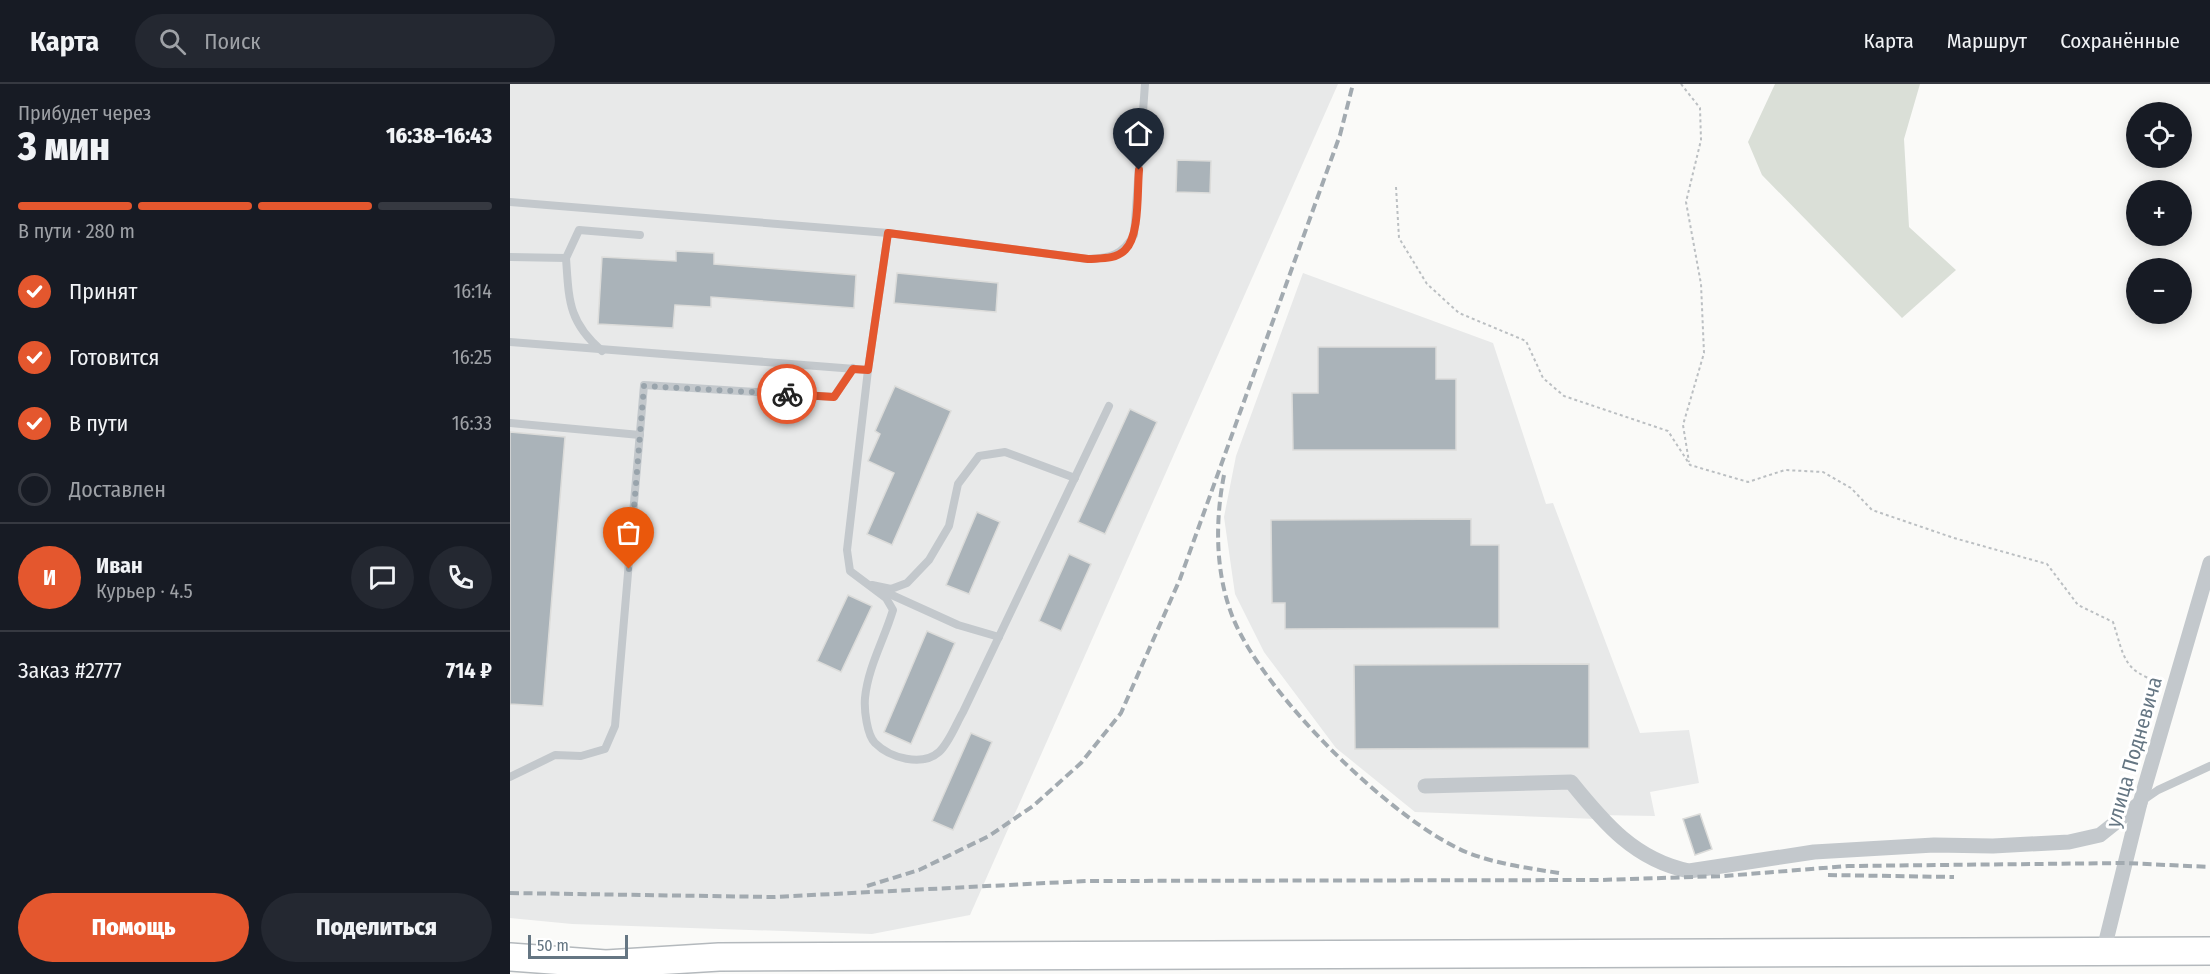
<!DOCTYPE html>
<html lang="ru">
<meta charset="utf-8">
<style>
:root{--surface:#171b24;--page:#242831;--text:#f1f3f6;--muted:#9ea1a6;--line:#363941;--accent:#e4572e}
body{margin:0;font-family:"Fira Sans Condensed",sans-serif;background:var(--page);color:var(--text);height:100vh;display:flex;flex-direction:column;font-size:22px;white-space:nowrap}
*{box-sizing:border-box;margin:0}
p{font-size:20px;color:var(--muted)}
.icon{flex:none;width:33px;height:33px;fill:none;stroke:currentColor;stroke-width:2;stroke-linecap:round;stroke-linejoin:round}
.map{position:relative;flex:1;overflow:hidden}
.side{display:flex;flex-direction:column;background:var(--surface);width:510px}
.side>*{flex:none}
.buttons{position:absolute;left:1616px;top:18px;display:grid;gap:12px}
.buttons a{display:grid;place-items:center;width:66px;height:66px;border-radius:50%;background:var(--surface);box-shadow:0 3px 15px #0003;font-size:30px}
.scale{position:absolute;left:18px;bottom:15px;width:100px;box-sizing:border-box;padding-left:6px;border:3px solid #657683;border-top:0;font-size:16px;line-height:21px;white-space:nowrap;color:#657683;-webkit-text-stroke:4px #fff;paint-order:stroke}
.pin{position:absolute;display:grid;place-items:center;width:51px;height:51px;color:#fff;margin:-62px -26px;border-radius:50% 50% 50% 0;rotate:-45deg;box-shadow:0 0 6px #0007}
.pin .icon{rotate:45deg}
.courier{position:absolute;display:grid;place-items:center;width:60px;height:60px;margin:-30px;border:4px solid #e4572e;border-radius:50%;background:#fff;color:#222;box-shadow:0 2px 8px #0007}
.summary em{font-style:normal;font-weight:800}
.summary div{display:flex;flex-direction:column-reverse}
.summary{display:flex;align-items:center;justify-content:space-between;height:102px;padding:0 18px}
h1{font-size:39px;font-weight:800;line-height:45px}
.bar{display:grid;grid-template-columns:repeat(4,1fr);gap:9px 6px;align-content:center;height:72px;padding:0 18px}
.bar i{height:8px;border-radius:4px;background:var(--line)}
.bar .active{background:var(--accent)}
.bar p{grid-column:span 4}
.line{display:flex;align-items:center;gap:15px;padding:0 18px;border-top:2px solid var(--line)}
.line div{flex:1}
.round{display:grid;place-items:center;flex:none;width:63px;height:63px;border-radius:32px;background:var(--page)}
ol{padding:0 18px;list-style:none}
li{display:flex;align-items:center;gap:18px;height:66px}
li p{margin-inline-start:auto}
li .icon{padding:6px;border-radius:50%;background:var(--accent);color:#fff;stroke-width:4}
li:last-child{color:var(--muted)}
li i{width:33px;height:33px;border:3px solid var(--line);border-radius:50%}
.action{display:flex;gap:12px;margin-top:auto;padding:12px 18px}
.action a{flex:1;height:69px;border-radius:36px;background:var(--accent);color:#fff;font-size:24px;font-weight:800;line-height:69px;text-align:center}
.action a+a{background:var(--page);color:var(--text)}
header{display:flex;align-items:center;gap:36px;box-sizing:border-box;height:84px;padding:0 30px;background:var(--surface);border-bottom:2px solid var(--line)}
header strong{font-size:28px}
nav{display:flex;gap:33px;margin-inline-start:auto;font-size:21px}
.search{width:420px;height:54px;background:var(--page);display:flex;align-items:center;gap:15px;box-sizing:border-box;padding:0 21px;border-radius:33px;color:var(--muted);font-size:22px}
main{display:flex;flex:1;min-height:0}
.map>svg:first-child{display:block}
.built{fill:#e8e9e9}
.green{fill:#dadfd7}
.building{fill:#aab3b9;stroke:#dcdcda;stroke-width:1.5}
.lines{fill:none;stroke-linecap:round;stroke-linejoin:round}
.highway-casing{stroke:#b4b9bd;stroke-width:30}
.path{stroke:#bbbfc2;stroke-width:2;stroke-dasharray:3 3;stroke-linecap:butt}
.lane{stroke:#c3c8cc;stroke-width:8}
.street{stroke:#c3c8cc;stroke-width:15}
.highway{stroke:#fff;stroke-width:27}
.rail{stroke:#a2aab0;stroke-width:4;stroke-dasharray:9 4.5;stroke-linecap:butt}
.done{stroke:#99a4ac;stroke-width:6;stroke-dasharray:0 10.8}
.route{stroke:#e4572e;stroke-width:8}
.labels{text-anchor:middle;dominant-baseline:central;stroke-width:6;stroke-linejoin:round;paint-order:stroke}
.street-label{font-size:21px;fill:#657683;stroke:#fff}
</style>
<header>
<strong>Карта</strong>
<div class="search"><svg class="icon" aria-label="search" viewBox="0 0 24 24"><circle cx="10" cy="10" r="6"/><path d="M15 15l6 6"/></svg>Поиск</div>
<nav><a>Карта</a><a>Маршрут</a><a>Сохранённые</a></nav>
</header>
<main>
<section class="side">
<div class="summary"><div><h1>3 мин</h1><p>Прибудет через</p></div><em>16:38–16:43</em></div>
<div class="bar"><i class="active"></i><i class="active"></i><i class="active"></i><i></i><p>В пути · 280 m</p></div>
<ol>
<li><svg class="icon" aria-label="check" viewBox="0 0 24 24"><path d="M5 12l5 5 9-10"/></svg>Принят<p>16:14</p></li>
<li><svg class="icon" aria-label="check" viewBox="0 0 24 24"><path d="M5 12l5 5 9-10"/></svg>Готовится<p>16:25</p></li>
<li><svg class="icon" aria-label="check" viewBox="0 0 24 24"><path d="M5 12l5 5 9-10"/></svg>В пути<p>16:33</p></li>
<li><i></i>Доставлен</li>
</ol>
<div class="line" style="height:108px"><b class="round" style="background:var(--accent);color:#fff">И</b><div><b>Иван</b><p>Курьер · 4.5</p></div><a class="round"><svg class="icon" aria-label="chat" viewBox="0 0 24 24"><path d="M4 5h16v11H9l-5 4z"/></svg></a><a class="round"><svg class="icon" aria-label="phone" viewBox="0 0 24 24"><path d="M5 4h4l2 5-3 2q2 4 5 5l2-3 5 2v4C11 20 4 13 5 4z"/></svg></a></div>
<div class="line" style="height:78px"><div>Заказ #2777</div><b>714 ₽</b></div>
<div class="action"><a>Помощь</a><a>Поделиться</a></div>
</section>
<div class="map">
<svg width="1700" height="890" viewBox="0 0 1700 890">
<rect width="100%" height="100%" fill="#fafaf8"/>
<!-- built -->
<g class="built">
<polygon points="0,0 828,0 460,831 362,850 62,840 0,834"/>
<polygon points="793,189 983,259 1036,420 1043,419 1130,649 1179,646 1189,699 1140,708 1145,732 1087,731 1087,735 905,728 826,664 754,568 725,510 714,433 726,372"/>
</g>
<!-- green -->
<polygon class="green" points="1265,0 1410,0 1394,55 1399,143 1446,186 1392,234 1252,91 1238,58"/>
<!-- building -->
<g class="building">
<polygon points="667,76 701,77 700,109 666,108"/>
<polygon points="166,167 204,169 204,180 346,191 344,224 201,213 201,223 165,221 163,244 88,240 92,173 166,177"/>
<polygon points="387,189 488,199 486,228 384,219"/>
<polygon points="808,263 926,263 926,295 946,295 946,366 783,366 782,309 808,309"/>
<polygon points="385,302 441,327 382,461 357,450 384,389 358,377 370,350 365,347"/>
<polygon points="620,325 647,338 595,450 568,438"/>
<polygon points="0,348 55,353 33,622 0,620"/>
<polygon points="467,428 490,438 459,510 436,501"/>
<polygon points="961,435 961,461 989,461 989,544 775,545 775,519 762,519 761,436"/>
<polygon points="559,470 581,480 551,547 529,537"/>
<polygon points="338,511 362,522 331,588 307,577"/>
<polygon points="417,547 445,559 401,660 374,648"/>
<polygon points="1079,580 1079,664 845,665 844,581"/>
<polygon points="461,649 482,658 443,746 422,737"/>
<polygon points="1190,730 1202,765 1185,771 1173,735"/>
</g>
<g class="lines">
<!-- highway casing -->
<g class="highway-casing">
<polyline id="highway" points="0,873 96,880 209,873 1700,867"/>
</g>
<!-- path -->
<g class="path">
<polyline points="1171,0 1190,24 1191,56 1176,118 1191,200 1194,269 1173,341 1179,378"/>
<path d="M886,103L889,154L917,200L949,229L1016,257L1033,294L1054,312L1158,347L1180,381L1238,398L1275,386L1313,388L1341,404L1362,426L1444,454L1537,480L1568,521L1603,538C1614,571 1612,587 1650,598"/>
</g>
<!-- lane -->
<g class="lane">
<path d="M0,118L378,149L578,175C601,174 612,171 624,151L635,0"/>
<polyline points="0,173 56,174 69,146 130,151"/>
<path d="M56,174C59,216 58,238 92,267"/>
<path d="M0,258L358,286L337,466L340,487L376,514L383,526C374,556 358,583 355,614C354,626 357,651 365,659C380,674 412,683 429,668C439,659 446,640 453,628L599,322"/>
<polyline points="358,286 378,149"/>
<polyline points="0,339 130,351"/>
<polyline points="362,501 381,505 397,499 419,476 439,442 448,400 469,372 495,368 565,394"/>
<polyline points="373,507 448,541 489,553"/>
<polyline points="0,693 45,671 71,672 95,665 105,642 134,301 324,313 343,284"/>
<polyline points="1632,717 1648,706 1700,682"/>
</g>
<!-- street -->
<g class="street">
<path d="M915,702L1061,698C1094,739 1125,776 1179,787L1304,768L1424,761L1483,762L1559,758L1590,751L1630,719"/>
<polyline points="1593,869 1630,719 1700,479"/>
</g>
<!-- highway -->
<use href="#highway" class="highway"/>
<!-- rail -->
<g class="rail">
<path d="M714,391C705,437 705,489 723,534C754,610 881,736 956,768C986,780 1018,784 1049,789"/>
<polyline points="1318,791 1444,793"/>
<polyline points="357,802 409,786 479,752 523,722 571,679 611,629 670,495 830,51 843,0"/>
<polyline points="0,809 264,813 576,797 1090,796 1214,792 1338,782 1615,779 1700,783"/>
</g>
</g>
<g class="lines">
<!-- done -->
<polyline class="done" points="119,485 134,302 277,310"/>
<!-- route -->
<path class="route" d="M277,310L324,313L343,285L358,286L378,149L578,175C590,174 605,176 615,166C630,152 627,107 629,86"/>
</g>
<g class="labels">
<!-- street labels -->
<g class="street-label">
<text transform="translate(1624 668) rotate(-74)">улица Подневича</text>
</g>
</g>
</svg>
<div class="buttons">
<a><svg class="icon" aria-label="locate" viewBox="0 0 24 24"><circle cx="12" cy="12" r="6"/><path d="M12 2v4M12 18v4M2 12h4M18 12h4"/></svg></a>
<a>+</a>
<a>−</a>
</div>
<div class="scale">50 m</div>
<div class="pin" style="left:119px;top:485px;background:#ea580c"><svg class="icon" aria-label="bag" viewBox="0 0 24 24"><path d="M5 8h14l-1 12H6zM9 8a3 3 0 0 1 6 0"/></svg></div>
<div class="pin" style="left:629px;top:86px;background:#1f2937"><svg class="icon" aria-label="home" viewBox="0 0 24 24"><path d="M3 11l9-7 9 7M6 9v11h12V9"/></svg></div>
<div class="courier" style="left:277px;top:310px"><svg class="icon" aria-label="bike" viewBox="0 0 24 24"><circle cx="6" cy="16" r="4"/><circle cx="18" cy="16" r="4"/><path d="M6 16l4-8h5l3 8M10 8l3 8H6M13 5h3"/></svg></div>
</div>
</main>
